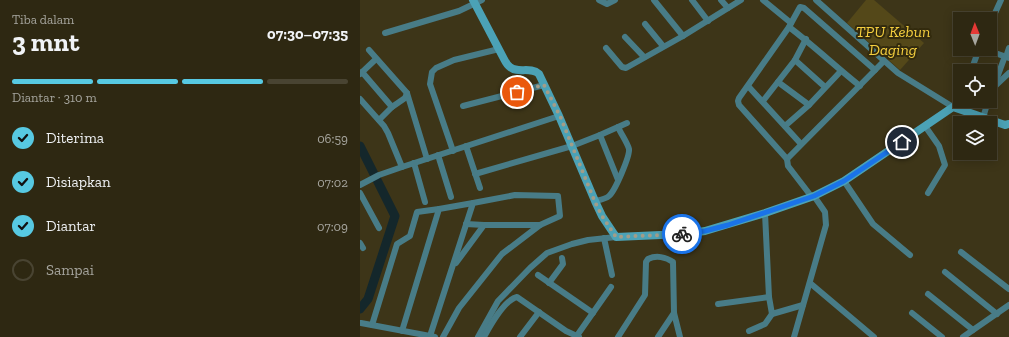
<!DOCTYPE html>
<html lang="id">
<meta charset="utf-8">
<style>
:root{--surface:#2e2812;--page:#3a3420;--text:#f1f3f6;--muted:#a7a69f;--line:#494432;--accent:#57c9e2}
body{margin:0;font-family:"Zilla Slab",serif;background:var(--page);color:var(--text);height:100vh;display:flex;flex-direction:column;font-size:15px;white-space:nowrap}
*{box-sizing:border-box;margin:0}
p{font-size:13px;color:var(--muted)}
.icon{flex:none;width:22px;height:22px;fill:none;stroke:currentColor;stroke-width:2;stroke-linecap:round;stroke-linejoin:round}
.map{position:relative;flex:1;overflow:hidden}
.details{display:flex;flex-direction:column;background:var(--surface);width:360px}
.details>*{flex:none}
.needle{width:26px;rotate:359deg}
.buttons{position:absolute;left:593px;top:12px;display:grid;gap:8px}
.buttons a{display:grid;place-items:center;width:44px;height:44px;border-radius:0px;background:var(--surface);box-shadow:0 2px 10px #0003,0 0 0 1px var(--line);font-size:20px}
.pin{position:absolute;display:grid;place-items:center;width:34px;height:34px;color:#fff;margin:-17px;border:2px solid #fff;border-radius:50%;box-shadow:0 1px 4px #0007}
.courier{position:absolute;display:grid;place-items:center;width:40px;height:40px;margin:-20px;border:3px solid #1a73e8;border-radius:50%;background:#fff;color:#222;box-shadow:0 1px 5px #0007}
.overview em{font-style:normal;font-weight:700}
.overview div{display:flex;flex-direction:column-reverse}
.overview{display:flex;align-items:center;justify-content:space-between;height:68px;padding:0 12px}
h1{font-size:26px;font-weight:700;line-height:30px}
.bar{display:grid;grid-template-columns:repeat(4,1fr);gap:6px 4px;align-content:center;height:48px;padding:0 12px}
.bar i{height:5px;border-radius:3px;background:var(--line)}
.bar .active{background:var(--accent)}
.bar p{grid-column:span 4}
ol{padding:0 12px;list-style:none}
li{display:flex;align-items:center;gap:12px;height:44px}
li p{margin-inline-start:auto}
li .icon{padding:4px;border-radius:50%;background:var(--accent);color:#111;stroke-width:4}
li:last-child{color:var(--muted)}
li i{width:22px;height:22px;border:2px solid var(--line);border-radius:50%}
main{display:flex;flex:1;min-height:0}
.map>svg:first-child{display:block}
.green{fill:#544819}
.lines{fill:none;stroke-linecap:round;stroke-linejoin:round}
.river{stroke:#14272b;stroke-width:9}
.street{stroke:#487c87;stroke-width:6}
.secondary{stroke:#4ba2b6;stroke-width:8}
.done{stroke:#a39d88;stroke-width:4;stroke-dasharray:0 7.2}
.route{stroke:#1a73e8;stroke-width:5}
.labels{text-anchor:middle;dominant-baseline:central;stroke-width:4;stroke-linejoin:round;paint-order:stroke}
.park-label{font-size:16px;font-style:italic;fill:#f5cf3f;stroke:#332b0e}
</style>
<main>
<section class="details">
<div class="overview"><div><h1>3 mnt</h1><p>Tiba dalam</p></div><em>07:30–07:35</em></div>
<div class="bar"><i class="active"></i><i class="active"></i><i class="active"></i><i></i><p>Diantar · 310 m</p></div>
<ol>
<li><svg class="icon" aria-label="check" viewBox="0 0 24 24"><path d="M5 12l5 5 9-10"/></svg>Diterima<p>06:59</p></li>
<li><svg class="icon" aria-label="check" viewBox="0 0 24 24"><path d="M5 12l5 5 9-10"/></svg>Disiapkan<p>07:02</p></li>
<li><svg class="icon" aria-label="check" viewBox="0 0 24 24"><path d="M5 12l5 5 9-10"/></svg>Diantar<p>07:09</p></li>
<li><i></i>Sampai</li>
</ol>
</section>
<div class="map">
<svg width="649" height="337" viewBox="0 0 649 337">
<rect width="100%" height="100%" fill="#3d3518"/>
<!-- green -->
<polygon class="green" points="506,0 514,0 564,43 540,70 487,23"/>
<g class="lines">
<!-- river -->
<polyline class="river" points="0,146 35,216 8,299 0,309"/>
<!-- street -->
<g class="street">
<polyline points="239,0 247,4 255,0"/>
<polyline points="294,0 323,36"/>
<polyline points="332,0 348,21"/>
<polyline points="361,0 368,8"/>
<polyline points="403,0 431,23"/>
<polyline points="456,0 538,73 593,107"/>
<polyline points="285,24 303,46"/>
<polyline points="630,24 641,0"/>
<path d="M429,27C454,46 476,67 500,86"/>
<polyline points="25,33 99,11 122,0"/>
<polyline points="265,37 284,57"/>
<polyline points="246,48 262,67 266,68 323,36 381,0"/>
<polyline points="624,49 649,58"/>
<polyline points="9,50 47,93 67,159"/>
<polyline points="646,57 649,48"/>
<polyline points="435,60 465,87"/>
<polyline points="611,71 619,49"/>
<polyline points="2,72 32,107"/>
<polyline points="0,74 16,59"/>
<polyline points="418,82 449,105"/>
<polyline points="388,86 441,144"/>
<polyline points="634,87 649,73"/>
<polyline points="630,97 645,56"/>
<polyline points="0,99 24,126 28,133 42,167"/>
<polyline points="403,101 435,60 446,39"/>
<polyline points="103,106 184,85"/>
<polyline points="623,118 628,101"/>
<polyline points="19,120 32,107 45,98 47,93"/>
<polyline points="425,126 449,105 481,71"/>
<polyline points="565,126 579,146 585,165 568,193"/>
<polyline points="240,135 267,123"/>
<polyline points="106,146 120,188"/>
<polyline points="93,151 70,84 72,72 76,68 94,60 139,49"/>
<polyline points="78,155 91,197"/>
<polyline points="427,159 524,61"/>
<polyline points="54,163 65,202"/>
<polyline points="115,174 212,146 240,135 258,180"/>
<polyline points="484,181 513,224 550,255"/>
<polyline points="0,185 19,175 42,167 199,116"/>
<polyline points="0,193 19,228"/>
<polyline points="451,196 428,166 427,159 379,105 378,101 379,98 429,27 440,7 444,8 515,70"/>
<path d="M235,201C240,200 246,199 249,196C255,191 270,156 269,149C267,142 261,134 258,127"/>
<polyline points="405,213 409,297 412,314 443,305"/>
<polyline points="106,224 124,225"/>
<polyline points="244,238 252,275"/>
<polyline points="0,243 3,248"/>
<polyline points="601,252 649,289"/>
<polyline points="96,263 124,225 180,225"/>
<polyline points="585,272 637,314"/>
<polyline points="178,275 233,313"/>
<polyline points="189,283 203,264 202,258"/>
<polyline points="450,283 514,337"/>
<polyline points="568,294 613,330"/>
<polyline points="358,304 409,297"/>
<polyline points="552,313 582,337"/>
<polyline points="1,323 70,336"/>
<polyline points="12,325 37,244 50,236 57,212 79,209"/>
<polyline points="42,331 79,209 113,203"/>
<polyline points="389,331 405,324 412,314"/>
<polyline points="75,337 70,336 113,203 155,195 198,196 200,216 180,225 142,254 99,308 83,337"/>
<polyline points="118,337 138,301 170,268 187,253 212,244 228,240 256,237"/>
<path d="M124,337C130,326 144,300 157,297L206,331L219,337"/>
<polyline points="160,337 179,312"/>
<polyline points="216,337 251,287"/>
<path d="M258,337L285,295L286,262L288,259C296,255 306,257 313,262L314,313L320,337"/>
<polyline points="298,337 314,313"/>
<polyline points="434,337 466,225 465,212 454,196"/>
<polyline points="603,337 649,305"/>
</g>
<!-- secondary -->
<path class="secondary" d="M113,0L144,59C145,61 147,65 150,67C158,74 170,66 179,74L199,116L235,201L242,216L256,237L323,234L345,231L405,213L454,196L484,181L593,107L645,125L649,124"/>
</g>
<g class="lines">
<!-- done -->
<polyline class="done" points="157,92 184,85 200,116 235,202 242,216 256,237 322,234"/>
<!-- route -->
<polyline class="route" points="322,234 345,231 368,225 454,196 484,181 542,142"/>
</g>
<g class="labels">
<!-- park labels -->
<g class="park-label">
<text x="533" y="31">TPU Kebun<tspan x="533" dy="18">Daging</tspan></text>
</g>
</g>
</svg>
<div class="buttons">
<a><svg class="needle" viewBox="-14 -14 28 28"><path d="M0-13l5 13h-10z" fill="#e53935"/><path d="M0 13l5-13h-10z" fill="#a7a69f"/></svg></a>
<a><svg class="icon" aria-label="locate" viewBox="0 0 24 24"><circle cx="12" cy="12" r="6"/><path d="M12 2v4M12 18v4M2 12h4M18 12h4"/></svg></a>
<a><svg class="icon" aria-label="layers" viewBox="0 0 24 24"><path d="M12 4l9 5-9 5-9-5zM3 14l9 5 9-5"/></svg></a>
</div>
<div class="pin" style="left:157px;top:92px;background:#ea580c"><svg class="icon" aria-label="bag" viewBox="0 0 24 24"><path d="M5 8h14l-1 12H6zM9 8a3 3 0 0 1 6 0"/></svg></div>
<div class="pin" style="left:542px;top:142px;background:#1f2937"><svg class="icon" aria-label="home" viewBox="0 0 24 24"><path d="M3 11l9-7 9 7M6 9v11h12V9"/></svg></div>
<div class="courier" style="left:322px;top:234px"><svg class="icon" aria-label="bike" viewBox="0 0 24 24"><circle cx="6" cy="16" r="4"/><circle cx="18" cy="16" r="4"/><path d="M6 16l4-8h5l3 8M10 8l3 8H6M13 5h3"/></svg></div>
</div>
</main>
